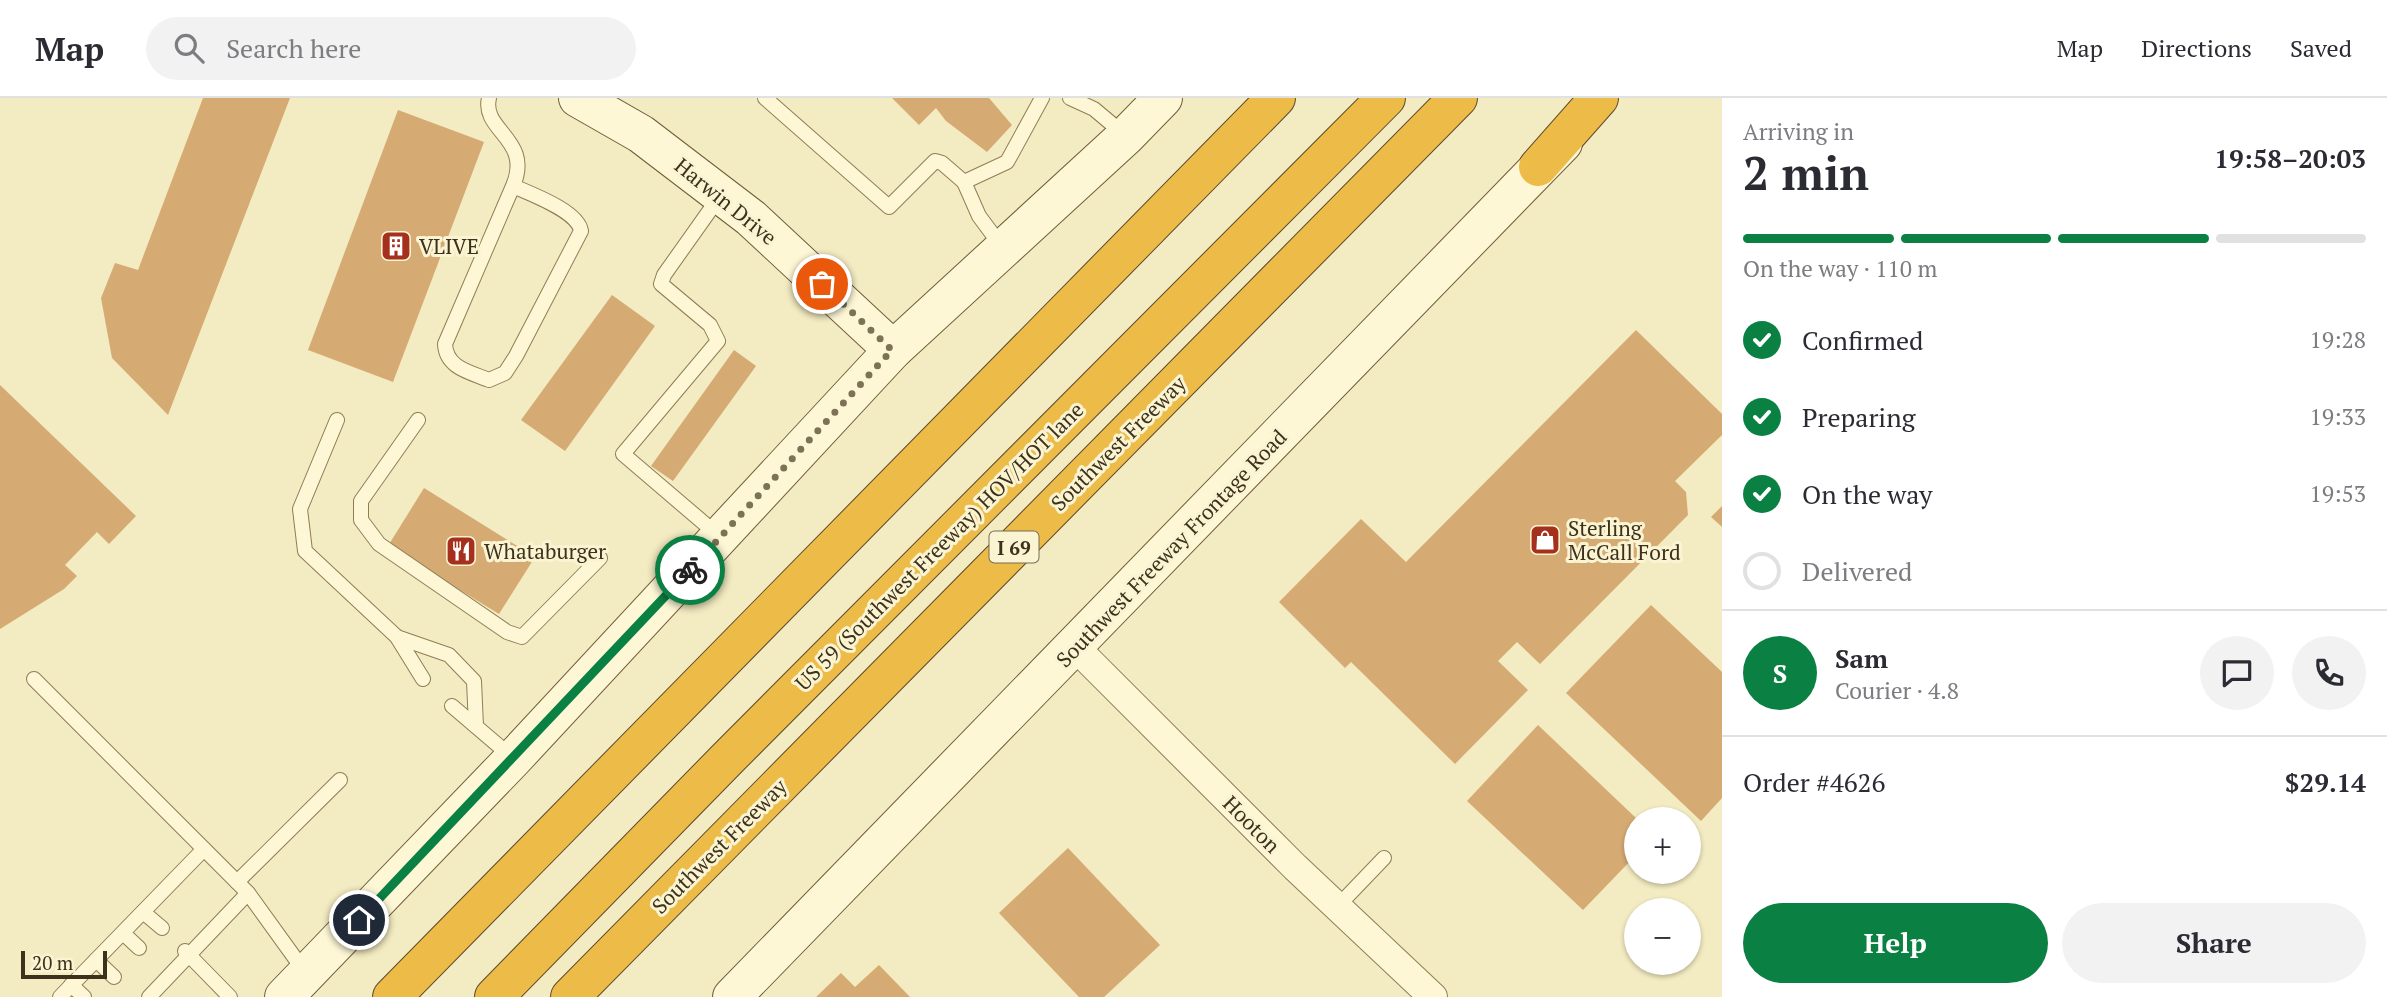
<!DOCTYPE html>
<meta charset="utf-8">
<style>
:root{--surface:#fff;--page:#f2f2f3;--text:#2b2b33;--muted:#7c7c81;--line:#e1e1e2;--accent:#0b8043}
body{margin:0;font-family:"PT Serif",serif;background:var(--page);color:var(--text);height:100vh;display:flex;flex-direction:column;font-size:26px;white-space:nowrap}
*{box-sizing:border-box;margin:0}
p{font-size:23px;color:var(--muted)}
.icon{flex:none;width:38px;height:38px;fill:none;stroke:currentColor;stroke-width:2;stroke-linecap:round;stroke-linejoin:round}
.map{position:relative;flex:1;overflow:hidden}
.panel{display:flex;flex-direction:column;background:var(--surface);width:665px}
.panel>*{flex:none}
.fabs{position:absolute;left:1624px;top:709px;display:grid;gap:14px}
.fabs a{display:grid;place-items:center;width:77px;height:77px;border-radius:50%;background:var(--surface);box-shadow:0 2px 5px #0004;font-size:35px}
.scale{position:absolute;left:21px;bottom:18px;width:86px;box-sizing:border-box;padding-left:7px;border:4px solid #3d311c;border-top:0;font-size:19px;line-height:24px;white-space:nowrap;color:#3d311c;-webkit-text-stroke:5px #faf4d2;paint-order:stroke}
.pin{position:absolute;display:grid;place-items:center;width:60px;height:60px;color:#fff;margin:-30px;border:4px solid #fff;border-radius:50%;box-shadow:0 2px 7px #0007}
.courier{position:absolute;display:grid;place-items:center;width:70px;height:70px;margin:-35px;border:5px solid #0b8043;border-radius:50%;background:#fff;color:#222;box-shadow:0 2px 9px #0007}
.headline em{font-style:normal;font-weight:800}
.headline div{display:flex;flex-direction:column-reverse}
.headline{display:flex;align-items:center;justify-content:space-between;height:119px;padding:0 21px}
h1{font-size:46px;font-weight:800;line-height:52px}
.bar{display:grid;grid-template-columns:repeat(4,1fr);gap:10px 7px;align-content:center;height:84px;padding:0 21px}
.bar i{height:9px;border-radius:5px;background:var(--line)}
.bar .active{background:var(--accent)}
.bar p{grid-column:span 4}
.line{display:flex;align-items:center;gap:18px;padding:0 21px;border-top:2px solid var(--line)}
.line div{flex:1}
.round{display:grid;place-items:center;flex:none;width:74px;height:74px;border-radius:37px;background:var(--page)}
ol{padding:0 21px;list-style:none}
li{display:flex;align-items:center;gap:21px;height:77px}
li p{margin-inline-start:auto}
li .icon{padding:7px;border-radius:50%;background:var(--accent);color:#fff;stroke-width:4}
li:last-child{color:var(--muted)}
li i{width:38px;height:38px;border:4px solid var(--line);border-radius:50%}
.cta{display:flex;gap:14px;margin-top:auto;padding:14px 21px}
.cta a{flex:1;height:80px;border-radius:42px;background:var(--accent);color:#fff;font-size:28px;font-weight:800;line-height:80px;text-align:center}
.cta a+a{background:var(--page);color:var(--text)}
header{display:flex;align-items:center;gap:42px;box-sizing:border-box;height:98px;padding:0 35px;background:var(--surface);border-bottom:2px solid var(--line)}
header strong{font-size:33px}
nav{display:flex;gap:38px;margin-inline-start:auto;font-size:24px}
.search{width:490px;height:63px;background:var(--page);display:flex;align-items:center;gap:18px;box-sizing:border-box;padding:0 24px;border-radius:38px;color:var(--muted);font-size:26px}
main{display:flex;flex:1;min-height:0}
.map>svg:first-child{display:block}
.building{fill:#d6aa73}
.lines{fill:none;stroke-linecap:round;stroke-linejoin:round}
.service-casing{stroke:#907d56;stroke-width:16}
.minor-casing{stroke:#907d56;stroke-width:30}
.secondary-casing{stroke:#715d39;stroke-width:40}
.motorway-casing{stroke:#5d492b;stroke-width:40}
.service{stroke:#fdf7d6;stroke-width:14}
.minor{stroke:#fdf7d6;stroke-width:28}
.secondary{stroke:#fdf7d6;stroke-width:38}
.motorway{stroke:#edbb48;stroke-width:38}
.done{stroke:#7d7256;stroke-width:7;stroke-dasharray:0 12.6}
.route{stroke:#0b8043;stroke-width:9}
.labels{text-anchor:middle;dominant-baseline:central;stroke-width:6;stroke-linejoin:round;paint-order:stroke}
.shield{fill:#faf4d2;stroke:#766c53;stroke-width:2}
.shield-label{font-size:19px;font-weight:bold;fill:#3d311c}
.street-label{font-size:21px;fill:#3d311c;stroke:#faf4d2}
.poi-label{font-size:21px;fill:#3d311c;stroke:#faf4d2;text-anchor:start}
</style>
<header>
<strong>Map</strong>
<div class="search"><svg class="icon" aria-label="search" viewBox="0 0 24 24"><circle cx="10" cy="10" r="6"/><path d="M15 15l6 6"/></svg>Search here</div>
<nav><a>Map</a><a>Directions</a><a>Saved</a></nav>
</header>
<main>
<div class="map">
<svg width="1722" height="899" viewBox="0 0 1722 899">
<rect width="100%" height="100%" fill="#f3ebc1"/>
<!-- building -->
<g class="building">
<polygon points="203,0 290,0 168,317 112,260 101,200 115,165 138,172"/>
<polygon points="892,0 989,0 1012,27 987,54 946,23 936,10 919,27"/>
<polygon points="398,12 484,44 393,284 308,252"/>
<polygon points="612,197 655,228 565,353 521,322"/>
<polygon points="1636,232 1722,316 1722,337 1675,383 1686,394 1688,417 1540,566 1517,544 1498,563 1528,592 1455,666 1351,564 1345,570 1279,504 1361,421 1406,464"/>
<polygon points="734,252 756,268 673,383 651,368"/>
<polygon points="0,287 136,418 109,446 97,434 65,467 77,478 64,491 0,531"/>
<polygon points="424,390 535,459 499,516 388,448"/>
<polygon points="1722,408 1722,429 1711,419"/>
<polygon points="1651,507 1722,574 1722,700 1701,723 1566,595"/>
<polygon points="1538,627 1636,720 1636,757 1583,812 1467,703"/>
<polygon points="1068,750 1160,847 1104,899 1079,899 999,815"/>
<polygon points="879,867 910,899 816,899 841,875 855,889"/>
</g>
<g class="lines">
<!-- service casing -->
<g class="service-casing">
<g id="service">
<path d="M489,0C481,33 533,41 513,88L445,246C446,270 470,274 489,282L505,275L516,258L581,133C578,113 531,96 513,88"/>
<polyline points="765,0 889,109 935,63 942,65 964,84 1007,64 1042,0"/>
<polyline points="1070,0 1094,11 1125,37"/>
<polyline points="964,84 979,118 1002,149"/>
<polyline points="337,322 300,411 305,453 397,539 423,581"/>
<polyline points="418,322 361,403 361,422 379,446 507,534 522,539 600,460"/>
<polyline points="719,438 623,356 718,243 710,227 661,186 664,177 720,98"/>
<polyline points="397,539 449,557 474,583 476,628"/>
<polyline points="34,581 248,795 305,874"/>
<polyline points="452,608 513,660"/>
<polyline points="237,784 340,682"/>
<polyline points="1337,809 1384,760"/>
<polyline points="143,814 162,830"/>
<polyline points="123,835 139,850"/>
<polyline points="185,853 230,899"/>
<polyline points="96,862 114,879"/>
<polyline points="71,887 84,899"/>
<polyline points="60,899 204,751"/>
<polyline points="149,899 248,795"/>
</g>
</g>
<!-- minor casing -->
<g class="minor-casing">
<polyline id="minor" points="1075,549 1295,769 1433,899"/>
</g>
<!-- secondary casing -->
<g class="secondary-casing">
<g id="secondary">
<polyline points="578,0 641,36 751,120 893,252"/>
<polyline points="284,899 514,660 893,252 1126,38 1163,0"/>
<polyline points="732,899 1563,45"/>
</g>
</g>
<!-- motorway casing -->
<g class="motorway-casing">
<g id="motorway">
<polyline points="1538,69 1599,0"/>
<polyline points="392,899 1276,0"/>
<polyline points="494,899 728,660 1386,0"/>
<polyline points="570,899 1458,0"/>
</g>
</g>
<!-- service -->
<use href="#service" class="service"/>
<!-- minor -->
<use href="#minor" class="minor"/>
<!-- secondary -->
<use href="#secondary" class="secondary"/>
<!-- motorway -->
<use href="#motorway" class="motorway"/>
</g>
<g class="lines">
<!-- done -->
<polyline class="done" points="690,472 892,252 822,186"/>
<!-- route -->
<polyline class="route" points="359,822 690,472"/>
</g>
<!-- icons -->
<defs>
<g id="building-square" transform="scale(1.575)"><rect x="-9" y="-9" width="18" height="18" rx="4" fill="#a6301e" stroke="#faf4d2"/><path d="M-4-6H4V6H1V3H-1V6H-4ZM-2.5-4.3h1.7v1.8h-1.7ZM.8-4.3h1.7v1.8H.8ZM-2.5-1h1.7V.8h-1.7ZM.8-1h1.7V.8H.8Z" fill="#fff"/></g>
<g id="shop-square" transform="scale(1.575)"><rect x="-9" y="-9" width="18" height="18" rx="4" fill="#a6301e" stroke="#faf4d2"/><path d="M-5-2.5h2.3a2.7 3.5 0 0 1 5.4 0H5L5.5 6h-11ZM-1.5-2.5h3a1.5 2.3 0 0 0-3 0Z" fill="#fff"/></g>
<g id="restaurant-square" transform="scale(1.575)"><rect x="-9" y="-9" width="18" height="18" rx="4" fill="#a6301e" stroke="#faf4d2"/><path d="M-5-6h1v4h1v-4h1v4h1v-4h1v5L-1.5 .5V6h-2V.5L-5-1ZM5-6V6H3V1.5H1.5Q1.5-4 5-6Z" fill="#fff"/></g>
</defs>
<g fill-rule="evenodd">
<use href="#building-square" x="396" y="148"/>
<use href="#shop-square" x="1545" y="442"/>
<use href="#restaurant-square" x="461" y="453"/>
</g>
<g class="labels">
<!-- shield labels -->
<rect class="shield" x="989.5" y="433.5" width="49" height="31" rx="5"/>
<g class="shield-label">
<text x="1014" y="449">I 69</text>
</g>
<!-- street labels -->
<g class="street-label">
<text transform="translate(726 103) rotate(39)">Harwin Drive</text>
<text transform="translate(1118 345) rotate(-45)">Southwest Freeway</text>
<text transform="translate(939 448) rotate(-45)">US 59 (Southwest Freeway) HOV/HOT lane</text>
<text transform="translate(1171 450) rotate(-46)">Southwest Freeway Frontage Road</text>
<text transform="translate(1252 726) rotate(45)">Hooton</text>
<text transform="translate(719 748) rotate(-45)">Southwest Freeway</text>
</g>
<!-- poi labels -->
<g class="poi-label">
<text x="419" y="148">VLIVE</text>
<text x="1568" y="430">Sterling<tspan x="1568" dy="24">McCall Ford</tspan></text>
<text x="484" y="453">Whataburger</text>
</g>
</g>
</svg>
<div class="fabs">
<a>+</a>
<a>−</a>
</div>
<div class="scale">20 m</div>
<div class="pin" style="left:822px;top:186px;background:#ea580c"><svg class="icon" aria-label="bag" viewBox="0 0 24 24"><path d="M5 8h14l-1 12H6zM9 8a3 3 0 0 1 6 0"/></svg></div>
<div class="pin" style="left:359px;top:822px;background:#1f2937"><svg class="icon" aria-label="home" viewBox="0 0 24 24"><path d="M3 11l9-7 9 7M6 9v11h12V9"/></svg></div>
<div class="courier" style="left:690px;top:472px"><svg class="icon" aria-label="bike" viewBox="0 0 24 24"><circle cx="6" cy="16" r="4"/><circle cx="18" cy="16" r="4"/><path d="M6 16l4-8h5l3 8M10 8l3 8H6M13 5h3"/></svg></div>
</div>
<section class="panel">
<div class="headline"><div><h1>2 min</h1><p>Arriving in</p></div><em>19:58–20:03</em></div>
<div class="bar"><i class="active"></i><i class="active"></i><i class="active"></i><i></i><p>On the way · 110 m</p></div>
<ol>
<li><svg class="icon" aria-label="check" viewBox="0 0 24 24"><path d="M5 12l5 5 9-10"/></svg>Confirmed<p>19:28</p></li>
<li><svg class="icon" aria-label="check" viewBox="0 0 24 24"><path d="M5 12l5 5 9-10"/></svg>Preparing<p>19:33</p></li>
<li><svg class="icon" aria-label="check" viewBox="0 0 24 24"><path d="M5 12l5 5 9-10"/></svg>On the way<p>19:53</p></li>
<li><i></i>Delivered</li>
</ol>
<div class="line" style="height:126px"><b class="round" style="background:var(--accent);color:#fff">S</b><div><b>Sam</b><p>Courier · 4.8</p></div><a class="round"><svg class="icon" aria-label="chat" viewBox="0 0 24 24"><path d="M4 5h16v11H9l-5 4z"/></svg></a><a class="round"><svg class="icon" aria-label="phone" viewBox="0 0 24 24"><path d="M5 4h4l2 5-3 2q2 4 5 5l2-3 5 2v4C11 20 4 13 5 4z"/></svg></a></div>
<div class="line" style="height:91px"><div>Order #4626</div><b>$29.14</b></div>
<div class="cta"><a>Help</a><a>Share</a></div>
</section>
</main>
